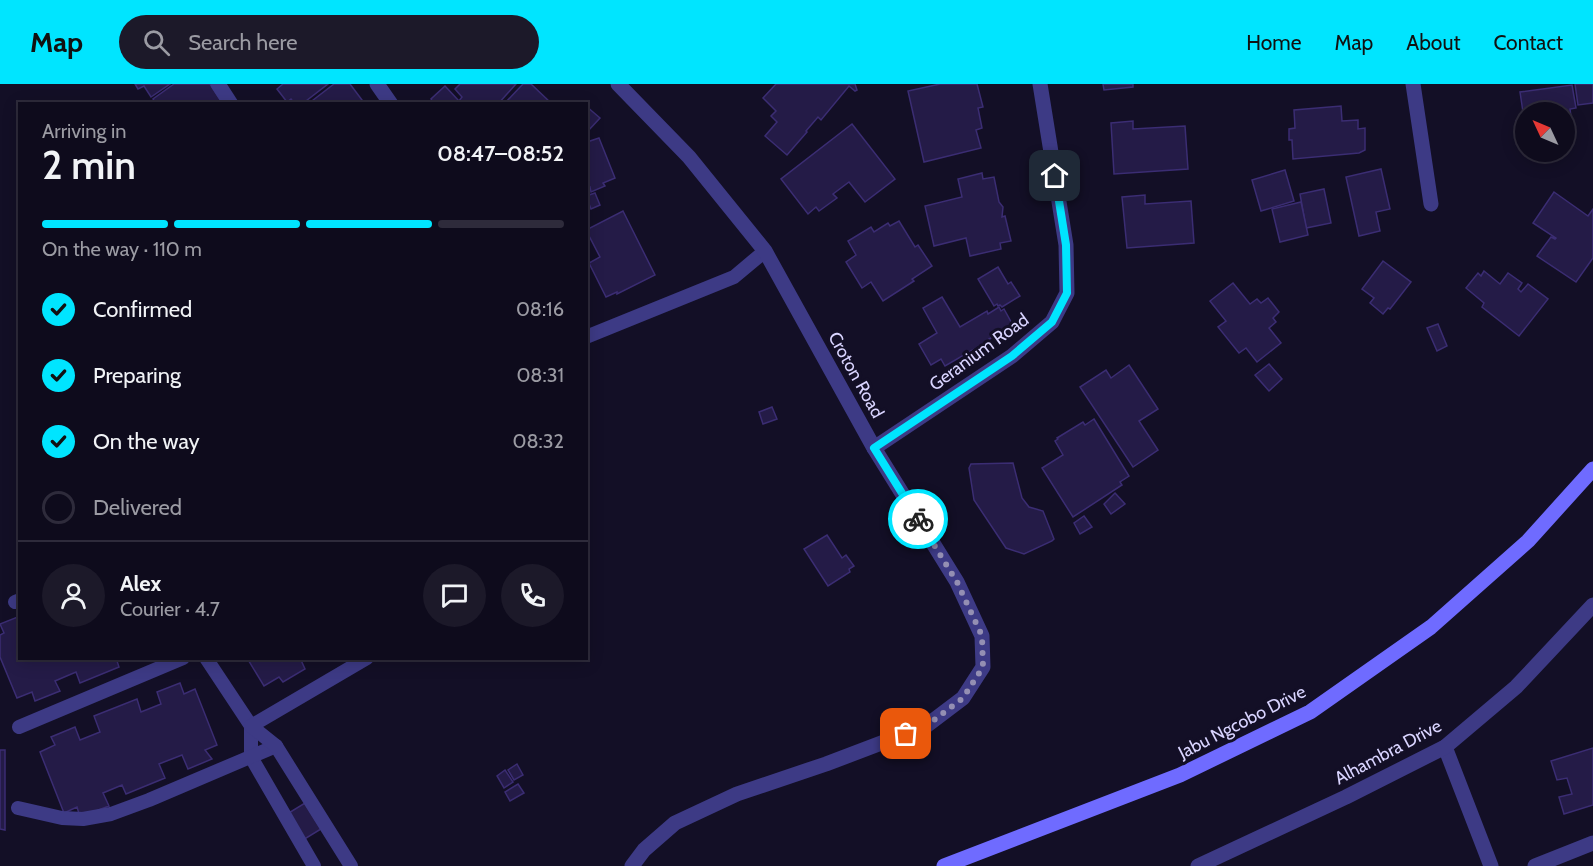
<!DOCTYPE html>
<meta charset="utf-8">
<style>
:root{--surface:#0e0b1c;--page:#1c1929;--text:#f1f3f6;--muted:#9b9ba3;--line:#2e2b3b;--accent:#00e5ff}
body{margin:0;font-family:Cabin,sans-serif;background:var(--page);color:var(--text);height:100vh;display:flex;flex-direction:column;font-size:22px;white-space:nowrap}
*{box-sizing:border-box;margin:0}
p{font-size:20px;color:var(--muted)}
.icon{flex:none;width:33px;height:33px;fill:none;stroke:currentColor;stroke-width:2;stroke-linecap:round;stroke-linejoin:round}
.map{position:relative;flex:1;overflow:hidden}
.sheet{position:absolute;left:18px;top:18px;width:570px;height:558px;display:flex;flex-direction:column;background:var(--surface);border-radius:0px;box-shadow:0 3px 15px #0003,0 0 0 2px var(--line)}
.sheet>*{flex:none}
.needle{width:39px;rotate:314deg}
.fabs{position:absolute;left:1515px;top:18px;display:grid;gap:12px}
.fabs a{display:grid;place-items:center;width:60px;height:60px;border-radius:50%;background:var(--surface);box-shadow:0 3px 15px #0003,0 0 0 2px var(--line);font-size:30px}
.pin{position:absolute;display:grid;place-items:center;width:51px;height:51px;color:#fff;margin:-26px;border-radius:12px;box-shadow:0 3px 9px #0006}
.courier{position:absolute;display:grid;place-items:center;width:60px;height:60px;margin:-30px;border:4px solid #00e5ff;border-radius:50%;background:#fff;color:#222;box-shadow:0 2px 8px #0007}
.summary em{font-style:normal;font-weight:600}
.summary div{display:flex;flex-direction:column-reverse}
.summary{display:flex;align-items:center;justify-content:space-between;height:102px;padding:0 24px}
h1{font-size:39px;font-weight:600;line-height:45px}
.bar{display:grid;grid-template-columns:repeat(4,1fr);gap:9px 6px;align-content:center;height:72px;padding:0 24px}
.bar i{height:8px;border-radius:4px;background:var(--line)}
.bar .on{background:var(--accent)}
.bar p{grid-column:span 4}
.line{display:flex;align-items:center;gap:15px;padding:0 24px;border-top:2px solid var(--line)}
.line div{flex:1}
.round{display:grid;place-items:center;flex:none;width:63px;height:63px;border-radius:32px;background:var(--page)}
ol{padding:0 24px;list-style:none}
li{display:flex;align-items:center;gap:18px;height:66px}
li p{margin-inline-start:auto}
li .icon{padding:6px;border-radius:50%;background:var(--accent);color:#111;stroke-width:4}
li:last-child{color:var(--muted)}
li i{width:33px;height:33px;border:3px solid var(--line);border-radius:50%}
header{display:flex;align-items:center;gap:36px;box-sizing:border-box;height:84px;padding:0 30px;background:var(--accent);color:#111}
header strong{font-size:28px}
nav{display:flex;gap:33px;margin-inline-start:auto;font-size:21px}
.search{width:420px;height:54px;background:var(--page);display:flex;align-items:center;gap:15px;box-sizing:border-box;padding:0 21px;border-radius:33px;color:var(--muted);font-size:22px}
.map>svg:first-child{display:block}
.building{fill:#241b47;stroke:#3b2d73;stroke-width:1.5}
.lines{fill:none;stroke-linecap:round;stroke-linejoin:round}
.service{stroke:#3d3a85;stroke-width:14}
.minor{stroke:#3d3a85;stroke-width:15}
.secondary{stroke:#6f6bff;stroke-width:15}
.done{stroke:#948fb3;stroke-width:6;stroke-dasharray:0 10.8}
.route{stroke:#00e5ff;stroke-width:8}
.labels{text-anchor:middle;dominant-baseline:central;stroke-width:6;stroke-linejoin:round;paint-order:stroke}
.street-label{font-size:18px;fill:#d9d4ff;stroke:#130f26}
</style>
<header>
<strong>Map</strong>
<div class="search"><svg class="icon" aria-label="search" viewBox="0 0 24 24"><circle cx="10" cy="10" r="6"/><path d="M15 15l6 6"/></svg>Search here</div>
<nav><a>Home</a><a>Map</a><a>About</a><a>Contact</a></nav>
</header>
<div class="map">
<svg width="1593" height="782" viewBox="0 0 1593 782">
<rect width="100%" height="100%" fill="#130f26"/>
<!-- building -->
<g class="building">
<polygon points="135,0 170,0 151,13 144,2 138,5"/>
<polygon points="174,0 210,0 223,20 156,20 153,15"/>
<polygon points="283,0 328,0 302,20 295,20 291,15 287,18 277,5"/>
<polygon points="334,0 350,0 365,20 308,20"/>
<polygon points="460,0 516,0 498,20 462,20 459,17 462,13 455,5"/>
<polygon points="523,0 531,0 552,20 504,20"/>
<polygon points="776,0 855,0 857,6 855,7 849,2 821,36 818,33 806,47 807,48 787,71 765,52 777,38 771,32 776,27 763,14"/>
<polygon points="940,0 977,0 983,23 978,24 982,44 976,46 981,64 924,78 908,7"/>
<polygon points="1103,0 1133,0 1133,3 1104,6"/>
<polygon points="1575,0 1593,0 1593,19 1578,21"/>
<polygon points="1572,1 1576,24 1570,25 1573,47 1564,48 1564,28 1526,28 1526,55 1519,56 1516,37 1524,35 1520,8"/>
<polygon points="445,2 459,17 462,20 434,20 431,15"/>
<polygon points="586,22 600,34 586,49"/>
<polygon points="1341,22 1342,37 1358,36 1358,45 1365,44 1365,66 1359,69 1293,75 1292,56 1289,56 1289,45 1295,44 1294,26"/>
<polygon points="1133,37 1133,45 1185,42 1188,85 1114,90 1111,39"/>
<polygon points="852,40 895,95 865,118 849,98 833,110 837,114 819,127 816,123 808,130 781,95"/>
<polygon points="599,54 615,94 603,99 605,102 591,108 590,103 586,105 586,55 587,58"/>
<polygon points="1381,85 1390,125 1376,128 1380,147 1359,152 1346,93"/>
<polygon points="1285,86 1294,117 1261,127 1252,96"/>
<polygon points="982,89 983,95 994,93 999,118 1003,123 1002,133 1005,132 1011,157 1000,159 1001,165 970,172 966,154 934,162 925,122 962,113 958,95"/>
<polygon points="1324,105 1331,139 1306,144 1300,110"/>
<polygon points="1554,108 1588,132 1593,125 1593,174 1576,198 1537,172 1551,153 1555,155 1556,154 1533,139"/>
<polygon points="595,109 600,121 591,125 586,112"/>
<polygon points="1145,111 1145,120 1191,117 1194,159 1127,164 1122,113"/>
<polygon points="1301,118 1308,151 1280,158 1272,125"/>
<polygon points="623,127 655,191 617,210 617,208 606,213 589,179 600,173 586,146"/>
<polygon points="899,137 915,163 918,161 932,182 912,195 914,197 883,217 871,198 862,204 846,178 856,171 848,157 871,143 874,148 888,139 890,142"/>
<polygon points="1383,177 1411,198 1390,225 1388,224 1383,230 1370,219 1374,214 1362,205"/>
<polygon points="998,183 1008,200 1011,198 1020,212 1002,223 1000,221 998,222 997,220 994,222 978,195"/>
<polygon points="1484,187 1500,200 1508,189 1522,199 1518,205 1521,208 1528,200 1548,215 1519,252 1482,223 1484,219 1466,204 1478,189 1481,192"/>
<polygon points="1233,199 1250,220 1257,215 1261,219 1268,214 1279,228 1273,234 1276,238 1269,244 1281,259 1257,278 1246,264 1239,269 1218,243 1226,237 1210,217"/>
<polygon points="942,213 960,243 987,227 988,230 999,223 1001,227 1004,225 1015,245 1002,253 1000,249 989,255 990,256 945,282 941,275 931,281 919,260 937,249 923,224"/>
<polygon points="1438,240 1447,262 1437,267 1427,244"/>
<polygon points="1269,280 1282,295 1269,307 1255,291"/>
<polygon points="1129,281 1158,325 1139,337 1158,366 1133,383 1080,303 1106,286 1111,294"/>
<polygon points="772,323 777,335 763,340 759,328"/>
<polygon points="1094,335 1129,392 1120,398 1122,401 1073,433 1042,384 1063,371 1055,357 1058,355 1057,354 1083,338 1085,341"/>
<polygon points="1013,379 1022,414 1029,423 1043,427 1054,455 1052,457 1024,470 1006,464 974,416 969,384 971,380"/>
<polygon points="1115,409 1125,420 1111,430 1104,420"/>
<polygon points="1084,432 1092,443 1080,450 1074,439"/>
<polygon points="827,451 842,474 846,471 854,482 849,485 850,488 828,502 804,465"/>
<polygon points="20,532 20,574 116,574 119,583 80,599 76,588 55,597 60,607 35,617 32,608 17,614 0,573 0,551 4,549 0,540"/>
<polygon points="247,574 300,574 305,585 283,598 279,593 264,602"/>
<polygon points="180,599 184,610 195,605 217,661 205,666 212,675 188,685 182,671 159,680 165,694 126,710 122,701 103,709 109,722 80,733 77,723 64,729 40,668 55,661 51,653 75,643 80,656 100,648 94,632 137,615 141,628 161,620 157,608"/>
<polygon points="1593,664 1593,721 1564,730 1559,713 1572,710 1567,694 1557,696 1551,677"/>
<polygon points="0,666 5,666 5,746 0,745"/>
<polygon points="517,680 523,691 514,696 508,686"/>
<polygon points="505,686 513,698 504,704 497,692"/>
<polygon points="518,700 524,709 510,717 505,708"/>
<polygon points="305,719 321,745 303,756 287,730"/>
</g>
<g class="lines">
<!-- service -->
<g class="service">
<polyline points="586,253 734,193 765,167"/>
<polyline points="15,518 20,516"/>
<polyline points="206,574 251,642 251,673 314,782"/>
<polyline points="19,643 183,574"/>
<polyline points="18,724 62,734 83,735 111,730 149,716 276,662"/>
<polyline points="351,782 276,662 251,642 367,574"/>
</g>
<!-- minor -->
<g class="minor">
<polyline points="218,0 231,20"/>
<polyline points="377,0 391,20"/>
<polyline points="618,0 689,73 765,167 874,364 957,498 982,552 983,583 963,614 926,642 826,680 737,710 675,739 644,766 632,782"/>
<polyline points="1413,0 1431,120"/>
<polyline points="874,364 1012,272 1052,238 1067,209 1066,161 1040,0"/>
<polyline points="1445,663 1491,782"/>
<polyline points="1198,782 1346,713 1445,663 1516,603 1593,521"/>
<polyline points="1535,782 1593,759"/>
</g>
<!-- secondary -->
<polyline class="secondary" points="944,782 1180,691 1310,628 1431,543 1528,457 1593,385"/>
</g>
<g class="lines">
<!-- done -->
<polyline class="done" points="906,650 926,642 963,614 983,583 982,552 957,498 918,435"/>
<!-- route -->
<polyline class="route" points="918,435 874,364 1012,272 1052,238 1067,209 1066,161 1055,92"/>
</g>
<g class="labels">
<!-- street labels -->
<g class="street-label">
<text transform="translate(979 268) rotate(-36)">Geranium Road</text>
<text transform="translate(856 291) rotate(61)">Croton Road</text>
<text transform="translate(1242 638) rotate(-27)">Jabu Ngcobo Drive</text>
<text transform="translate(1388 668) rotate(-28)">Alhambra Drive</text>
</g>
</g>
</svg>
<div class="fabs">
<a><svg class="needle" viewBox="-14 -14 28 28"><path d="M0-13l5 13h-10z" fill="#e53935"/><path d="M0 13l5-13h-10z" fill="#9b9ba3"/></svg></a>
</div>
<div class="pin" style="left:906px;top:650px;background:#ea580c"><svg class="icon" aria-label="bag" viewBox="0 0 24 24"><path d="M5 8h14l-1 12H6zM9 8a3 3 0 0 1 6 0"/></svg></div>
<div class="pin" style="left:1055px;top:92px;background:#1f2937"><svg class="icon" aria-label="home" viewBox="0 0 24 24"><path d="M3 11l9-7 9 7M6 9v11h12V9"/></svg></div>
<div class="courier" style="left:918px;top:435px"><svg class="icon" aria-label="bike" viewBox="0 0 24 24"><circle cx="6" cy="16" r="4"/><circle cx="18" cy="16" r="4"/><path d="M6 16l4-8h5l3 8M10 8l3 8H6M13 5h3"/></svg></div>
<section class="sheet">
<div class="summary"><div><h1>2 min</h1><p>Arriving in</p></div><em>08:47–08:52</em></div>
<div class="bar"><i class="on"></i><i class="on"></i><i class="on"></i><i></i><p>On the way · 110 m</p></div>
<ol>
<li><svg class="icon" aria-label="check" viewBox="0 0 24 24"><path d="M5 12l5 5 9-10"/></svg>Confirmed<p>08:16</p></li>
<li><svg class="icon" aria-label="check" viewBox="0 0 24 24"><path d="M5 12l5 5 9-10"/></svg>Preparing<p>08:31</p></li>
<li><svg class="icon" aria-label="check" viewBox="0 0 24 24"><path d="M5 12l5 5 9-10"/></svg>On the way<p>08:32</p></li>
<li><i></i>Delivered</li>
</ol>
<div class="line" style="height:108px"><a class="round"><svg class="icon" aria-label="person" viewBox="0 0 24 24"><circle cx="12" cy="8" r="4"/><path d="M4 21q1-7 8-7t8 7"/></svg></a><div><b>Alex</b><p>Courier · 4.7</p></div><a class="round"><svg class="icon" aria-label="chat" viewBox="0 0 24 24"><path d="M4 5h16v11H9l-5 4z"/></svg></a><a class="round"><svg class="icon" aria-label="phone" viewBox="0 0 24 24"><path d="M5 4h4l2 5-3 2q2 4 5 5l2-3 5 2v4C11 20 4 13 5 4z"/></svg></a></div>
</section>
</div>
